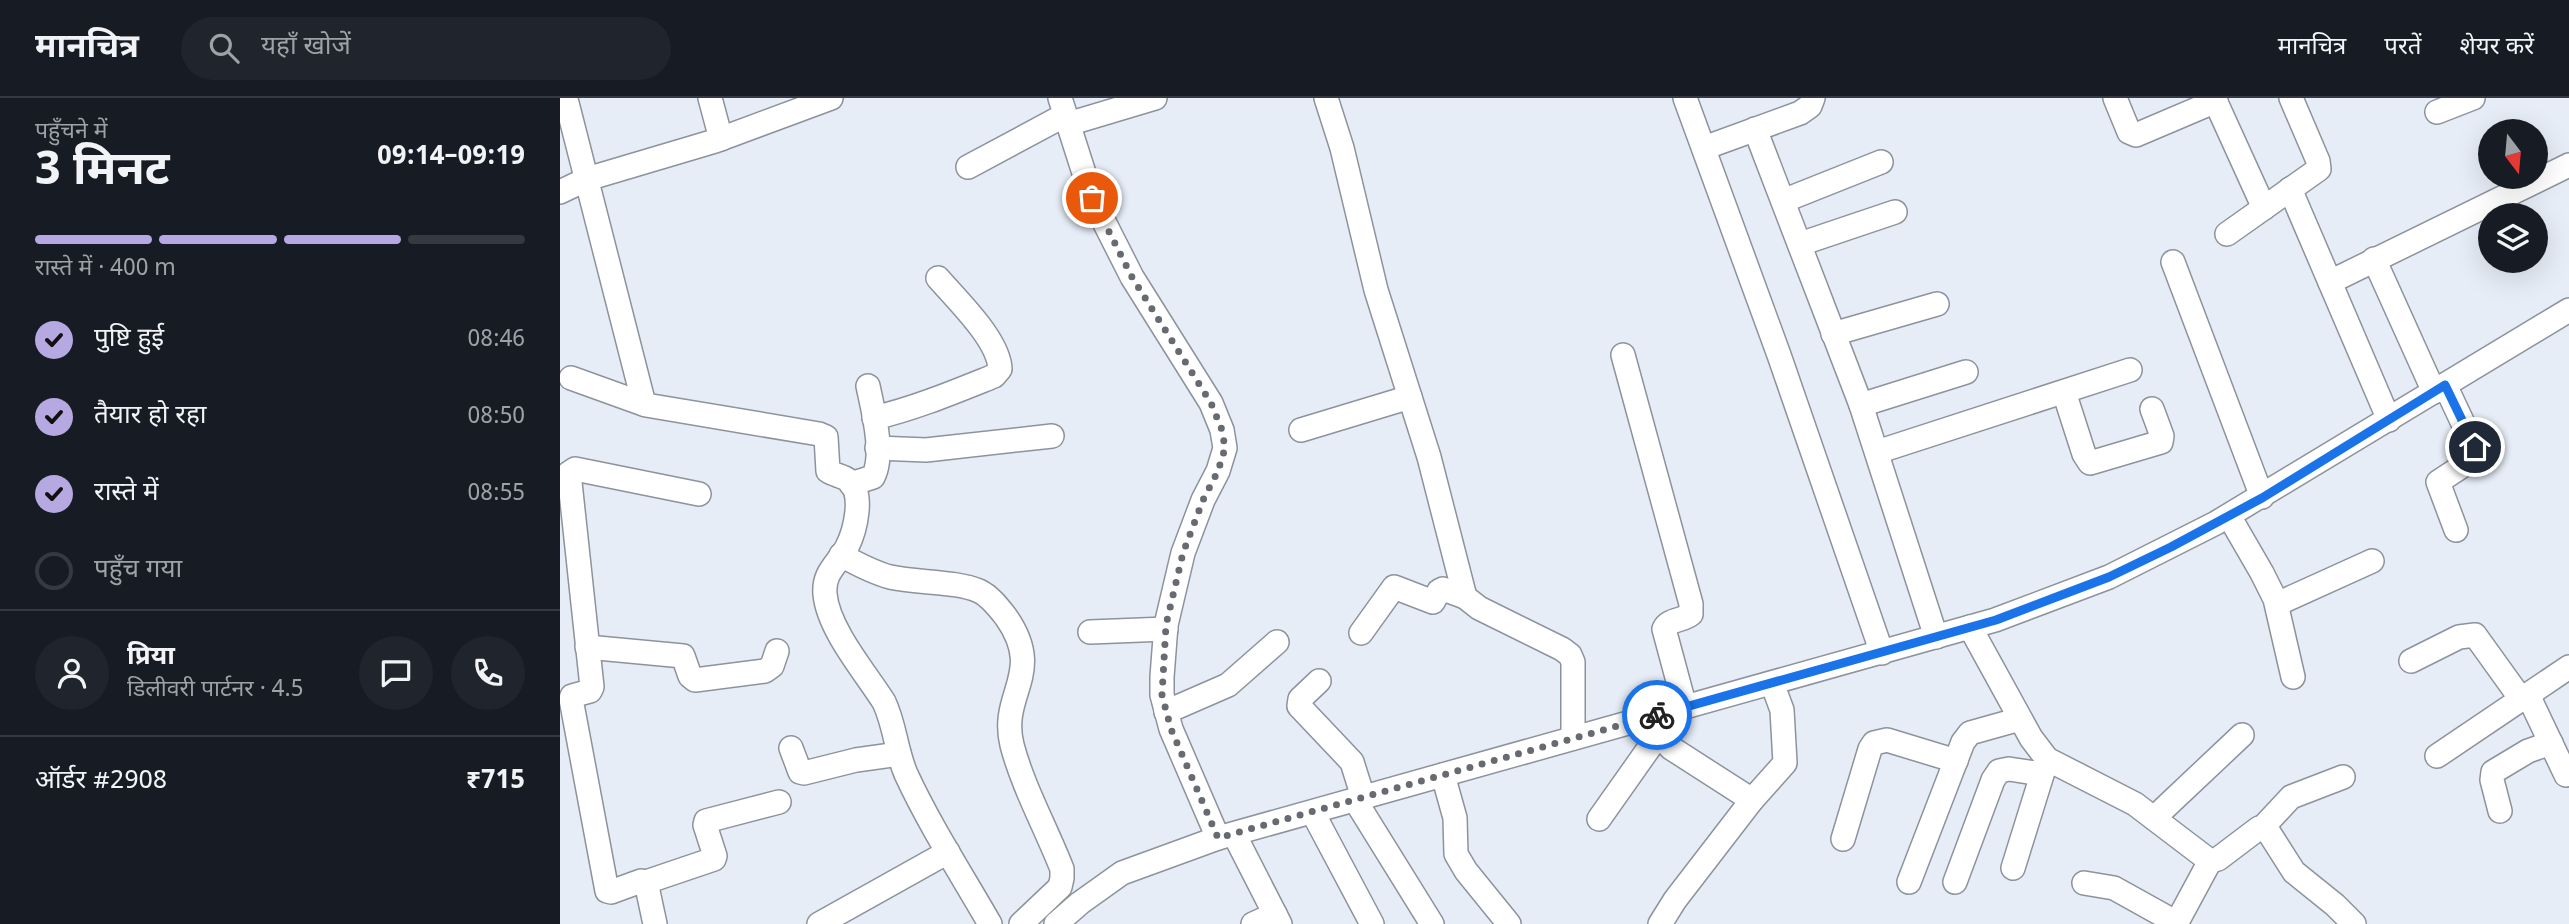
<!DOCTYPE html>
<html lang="hi">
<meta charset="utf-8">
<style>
:root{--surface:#171b24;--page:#20242c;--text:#f1f3f6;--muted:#9ea1a6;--line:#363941;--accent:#b6a8e0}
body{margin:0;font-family:Georgia,"Noto Sans Devanagari",serif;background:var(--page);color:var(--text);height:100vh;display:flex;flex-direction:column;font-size:26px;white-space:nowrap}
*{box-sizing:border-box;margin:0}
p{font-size:23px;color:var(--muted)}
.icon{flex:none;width:38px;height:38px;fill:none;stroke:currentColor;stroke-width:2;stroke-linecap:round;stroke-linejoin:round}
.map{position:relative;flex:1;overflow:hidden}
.side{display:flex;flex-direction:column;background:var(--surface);width:560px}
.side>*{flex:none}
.needle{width:46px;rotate:164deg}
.buttons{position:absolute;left:1918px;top:21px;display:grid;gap:14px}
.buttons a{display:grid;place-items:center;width:70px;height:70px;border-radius:50%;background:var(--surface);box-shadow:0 7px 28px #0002;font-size:35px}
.pin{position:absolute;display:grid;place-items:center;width:60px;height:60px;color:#fff;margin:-30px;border:4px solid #fff;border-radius:50%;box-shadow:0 2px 7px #0007}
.courier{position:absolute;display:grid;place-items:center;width:70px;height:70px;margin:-35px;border:5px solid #1a73e8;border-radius:50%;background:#fff;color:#222;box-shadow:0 2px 9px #0007}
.head em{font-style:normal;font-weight:700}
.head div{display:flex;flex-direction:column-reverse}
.head{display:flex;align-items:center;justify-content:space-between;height:119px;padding:0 35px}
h1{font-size:46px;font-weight:700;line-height:52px}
.bar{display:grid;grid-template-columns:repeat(4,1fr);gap:10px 7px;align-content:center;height:84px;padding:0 35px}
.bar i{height:9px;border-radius:5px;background:var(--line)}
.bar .current{background:var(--accent)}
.bar p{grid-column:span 4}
.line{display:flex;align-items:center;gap:18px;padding:0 35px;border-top:2px solid var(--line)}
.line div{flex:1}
.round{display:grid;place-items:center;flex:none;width:74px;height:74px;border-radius:37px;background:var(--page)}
ol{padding:0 35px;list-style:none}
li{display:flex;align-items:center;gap:21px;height:77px}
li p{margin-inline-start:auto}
li .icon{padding:7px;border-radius:50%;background:var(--accent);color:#111;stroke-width:4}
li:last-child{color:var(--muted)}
li i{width:38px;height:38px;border:4px solid var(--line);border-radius:50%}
header{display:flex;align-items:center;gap:42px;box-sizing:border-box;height:98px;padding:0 35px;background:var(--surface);border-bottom:2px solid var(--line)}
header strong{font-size:33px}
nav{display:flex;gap:38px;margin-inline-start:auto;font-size:24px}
.search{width:490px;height:63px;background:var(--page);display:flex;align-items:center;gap:18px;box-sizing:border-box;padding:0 24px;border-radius:38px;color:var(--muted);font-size:26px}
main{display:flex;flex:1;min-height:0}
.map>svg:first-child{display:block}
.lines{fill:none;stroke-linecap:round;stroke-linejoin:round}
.minor-casing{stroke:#8d939c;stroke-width:26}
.minor{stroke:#fff;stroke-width:23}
.done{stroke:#676a70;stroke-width:7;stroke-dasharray:0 12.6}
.route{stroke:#1a73e8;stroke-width:9}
</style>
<header>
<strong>मानचित्र</strong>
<div class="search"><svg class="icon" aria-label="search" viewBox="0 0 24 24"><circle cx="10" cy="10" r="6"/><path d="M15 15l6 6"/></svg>यहाँ खोजें</div>
<nav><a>मानचित्र</a><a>परतें</a><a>शेयर करें</a></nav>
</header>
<main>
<section class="side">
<div class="head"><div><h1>3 मिनट</h1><p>पहुँचने में</p></div><em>09:14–09:19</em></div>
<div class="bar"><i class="current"></i><i class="current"></i><i class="current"></i><i></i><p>रास्ते में · 400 m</p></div>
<ol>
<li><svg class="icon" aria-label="check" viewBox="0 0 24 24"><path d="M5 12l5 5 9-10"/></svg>पुष्टि हुई<p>08:46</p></li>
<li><svg class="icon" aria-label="check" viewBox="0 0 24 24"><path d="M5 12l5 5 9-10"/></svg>तैयार हो रहा<p>08:50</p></li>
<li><svg class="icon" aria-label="check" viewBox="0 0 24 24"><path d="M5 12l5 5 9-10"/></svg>रास्ते में<p>08:55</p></li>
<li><i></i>पहुँच गया</li>
</ol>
<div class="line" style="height:126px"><a class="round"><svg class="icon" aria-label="person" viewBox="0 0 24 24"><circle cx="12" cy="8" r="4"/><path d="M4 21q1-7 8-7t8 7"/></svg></a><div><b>प्रिया</b><p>डिलीवरी पार्टनर · 4.5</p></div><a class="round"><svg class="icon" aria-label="chat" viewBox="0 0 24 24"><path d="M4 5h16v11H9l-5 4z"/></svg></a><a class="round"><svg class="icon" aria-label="phone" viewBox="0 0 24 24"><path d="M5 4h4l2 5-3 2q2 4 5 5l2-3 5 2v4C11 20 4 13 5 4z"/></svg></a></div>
<div class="line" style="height:91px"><div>ऑर्डर #2908</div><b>₹715</b></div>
</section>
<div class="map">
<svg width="2009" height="826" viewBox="0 0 2009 826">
<rect width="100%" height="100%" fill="#e6edf7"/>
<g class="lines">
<!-- minor casing -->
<g class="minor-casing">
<g id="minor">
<polyline points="150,0 161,41"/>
<polyline points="500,0 532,100 572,179 651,305 662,332 665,350 658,373 643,402 623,455 606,527 602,579 602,597 611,631 658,740"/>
<polyline points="766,0 782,50 816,192 869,359 905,499 919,510 1002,551 1010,557 1013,564 1013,640"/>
<polyline points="1125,0 1219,257 1322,555"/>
<polyline points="1555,0 1569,34 1576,37 1656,3"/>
<polyline points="1654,0 1704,110"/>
<polyline points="7,5 84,306"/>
<polyline points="1877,14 1913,0"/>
<polyline points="508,26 595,0"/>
<polyline points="1195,31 1301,307 1376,539"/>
<polyline points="1144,50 1240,15 1250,8 1253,0"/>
<polyline points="408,69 505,17"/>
<polyline points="1730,91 1829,322"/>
<polyline points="0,94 27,81 155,43 271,0"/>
<polyline points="1223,103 1321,64"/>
<polyline points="1667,136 1759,71 1758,63 1731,0"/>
<polyline points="1240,146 1335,114"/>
<polyline points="1814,161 1874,294"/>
<polyline points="1613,164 1702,399"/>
<polyline points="1770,184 2009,67"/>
<polyline points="1273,236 1377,206"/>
<path d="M1063,257L1131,506V516C1123,523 1108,521 1104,531L1125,609"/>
<path d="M11,280L86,307L259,336L266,339L268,373C274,377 283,378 288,382C305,395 295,433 287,449C278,466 263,474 265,496C268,531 305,574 324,604C335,627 336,653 346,676C370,728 402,777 430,826"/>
<polyline points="1885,287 1916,353 1913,361 1878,384 1896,432"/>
<polyline points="1504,294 1524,356 1530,365 1601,344 1602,338 1592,311"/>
<polyline points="1301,307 1406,274"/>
<path d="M314,320C356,310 394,294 434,278L440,271C439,242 397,202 378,180"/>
<polyline points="741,332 850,299"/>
<polyline points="317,350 366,352 492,338"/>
<polyline points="1317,354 1570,272"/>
<path d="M291,386L313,379C325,357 313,312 308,288"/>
<polyline points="1669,418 1702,475 1715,501 1733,579"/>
<path d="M281,457C297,466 312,474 330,479C356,485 396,483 419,493C430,498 439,510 446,519C486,576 439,595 452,647C463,689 486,730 502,771V780L500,789L461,826"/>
<polyline points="1717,506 1812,463"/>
<polyline points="1410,529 1471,640 1487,661 1575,706 1650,763 1658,761 1699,730 1706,730 1734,774 1775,807 1794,826"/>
<polyline points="530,534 606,531"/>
<polyline points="801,535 834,489 873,504 879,493 883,491 905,499"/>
<polyline points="27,549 123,558 130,578 135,582 205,573 212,568 217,553"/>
<polyline points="1851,563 1899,539 1915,537 1961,601"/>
<polyline points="759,583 740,601 739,608 792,664 803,699"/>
<polyline points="1968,597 2006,677"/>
<polyline points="606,614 668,587 717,544"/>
<polyline points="1089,619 1100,638 1111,650 1192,702"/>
<polyline points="231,650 240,674 244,675 296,662 339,656"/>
<polyline points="1877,658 2009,569"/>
<polyline points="883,677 895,720 896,756 906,773 949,826"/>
<polyline points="795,702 872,826"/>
<polyline points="1940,713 1932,682 1933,674 1968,653 1991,645"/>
<polyline points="753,715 812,826"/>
<polyline points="1594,720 1682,637"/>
<polyline points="1039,721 1099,636"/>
<polyline points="1703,729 1731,699 1783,679"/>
<polyline points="674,736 720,826"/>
<polyline points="1283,741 1310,651 1314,645 1327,642 1396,663"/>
<polyline points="1453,770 1486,664"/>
<polyline points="86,784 154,761 155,758 145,727 146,723 219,704"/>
<polyline points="1349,784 1403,644 1410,635 1460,621"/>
<polyline points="1395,784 1433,682 1439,673 1449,671 1482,676"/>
<polyline points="1524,785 1554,790 1617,825"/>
<polyline points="95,826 86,784 81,783 51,794 47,793 11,601 12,598 30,593 32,589 9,375 15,371 139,396"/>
<polyline points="259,826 388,754"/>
<polyline points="496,826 520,805 562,775 658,740 1435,522 1549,479 1656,425 2009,212"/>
<polyline points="693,826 715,816"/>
<polyline points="1100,826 1115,802 1192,702 1225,665 1222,612 1212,585"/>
<polyline points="1616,826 1650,763"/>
</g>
</g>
<!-- minor -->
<use href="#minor" class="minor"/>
</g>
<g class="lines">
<!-- done -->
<polyline class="done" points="532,100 572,179 651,305 662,332 665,350 658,373 643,402 623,455 606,527 602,597 611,631 658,740 1097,617"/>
<!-- route -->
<polyline class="route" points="1097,617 1436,522 1549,479 1611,449 1702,400 1885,287 1915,349"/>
</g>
</svg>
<div class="buttons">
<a><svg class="needle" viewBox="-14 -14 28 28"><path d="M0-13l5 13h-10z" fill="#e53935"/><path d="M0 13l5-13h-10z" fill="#9ea1a6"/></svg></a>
<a><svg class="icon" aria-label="layers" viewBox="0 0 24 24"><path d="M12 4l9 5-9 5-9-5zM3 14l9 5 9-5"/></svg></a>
</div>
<div class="pin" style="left:532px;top:100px;background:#ea580c"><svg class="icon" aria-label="bag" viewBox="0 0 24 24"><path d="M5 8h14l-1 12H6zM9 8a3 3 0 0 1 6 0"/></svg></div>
<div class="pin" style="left:1915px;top:349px;background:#1f2937"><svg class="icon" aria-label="home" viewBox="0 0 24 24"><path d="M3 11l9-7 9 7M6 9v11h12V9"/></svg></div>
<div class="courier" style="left:1097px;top:617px"><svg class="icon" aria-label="bike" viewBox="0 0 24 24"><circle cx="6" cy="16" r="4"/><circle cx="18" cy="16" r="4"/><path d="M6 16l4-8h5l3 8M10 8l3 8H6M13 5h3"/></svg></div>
</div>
</main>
